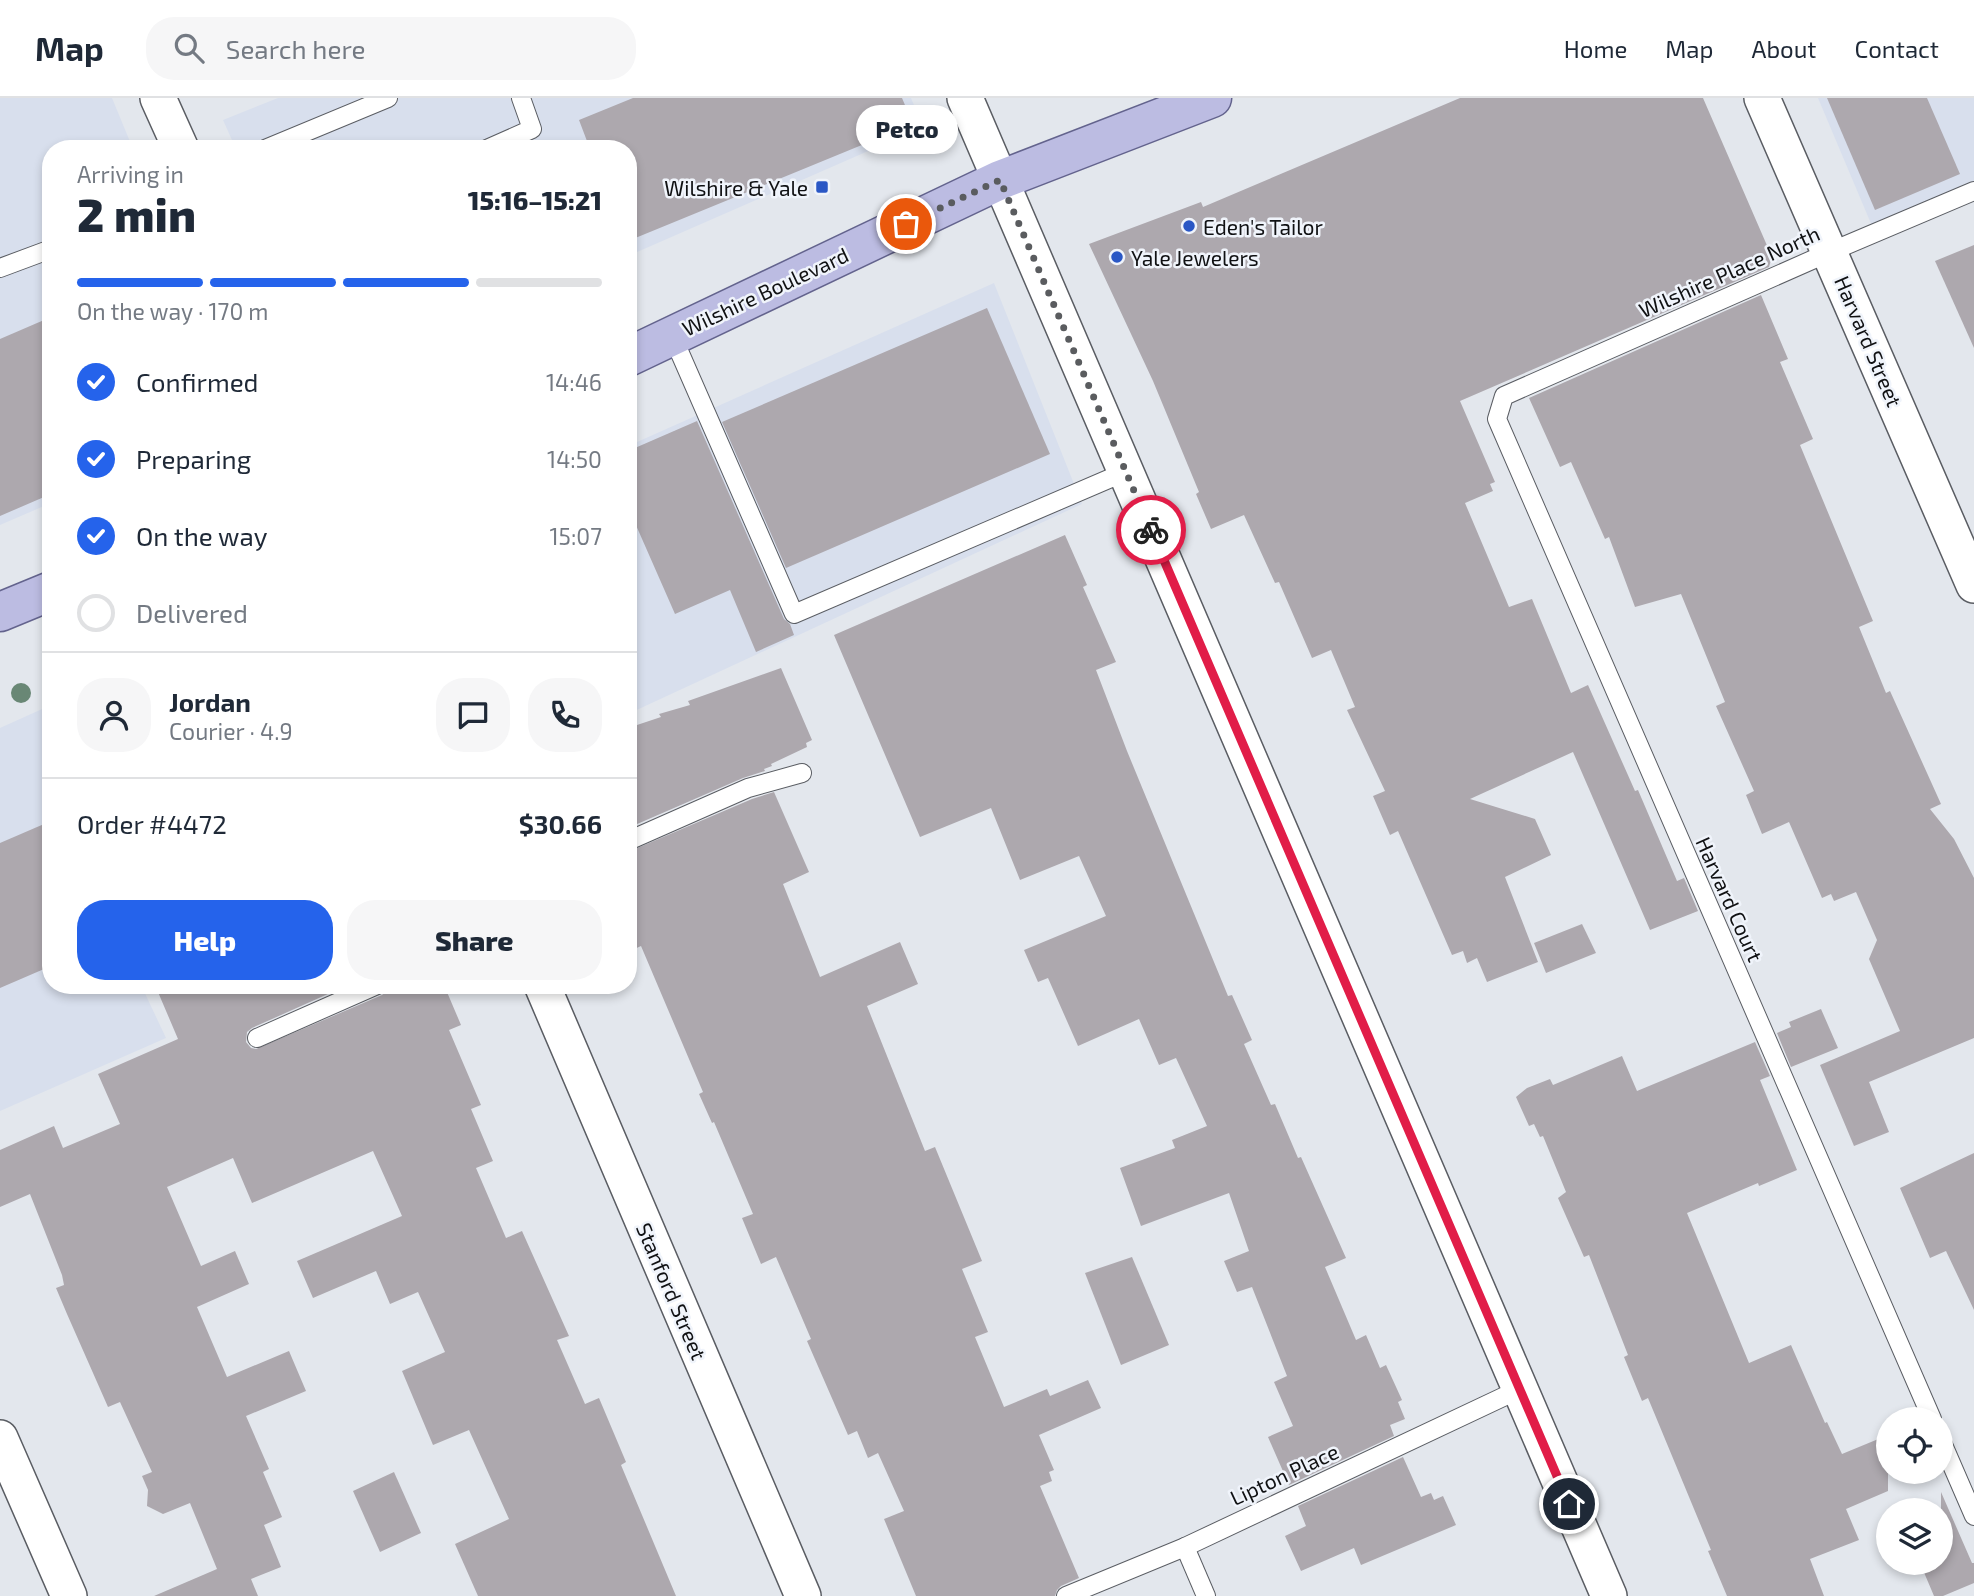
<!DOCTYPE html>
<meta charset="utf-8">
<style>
:root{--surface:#fff;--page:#f6f6f7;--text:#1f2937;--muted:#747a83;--line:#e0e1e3;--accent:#2563eb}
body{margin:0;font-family:"Exo 2",sans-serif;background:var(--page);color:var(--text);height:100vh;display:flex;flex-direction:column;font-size:26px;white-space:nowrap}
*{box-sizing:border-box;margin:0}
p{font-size:23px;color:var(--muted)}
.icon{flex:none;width:38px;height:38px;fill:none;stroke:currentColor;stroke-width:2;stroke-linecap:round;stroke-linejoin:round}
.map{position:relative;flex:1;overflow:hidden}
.details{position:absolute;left:42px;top:42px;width:595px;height:854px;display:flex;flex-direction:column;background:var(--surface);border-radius:28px;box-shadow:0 4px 10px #0003}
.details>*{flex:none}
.buttons{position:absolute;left:1876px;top:1309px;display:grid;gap:14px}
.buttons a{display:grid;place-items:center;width:77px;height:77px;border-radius:50%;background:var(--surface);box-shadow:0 4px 10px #0003;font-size:35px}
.pin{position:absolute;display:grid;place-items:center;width:60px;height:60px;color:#fff;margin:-30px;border:4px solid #fff;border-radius:50%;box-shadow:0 2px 7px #0007}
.courier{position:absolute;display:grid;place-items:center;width:70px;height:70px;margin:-35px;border:5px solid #e11d48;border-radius:50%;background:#fff;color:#222;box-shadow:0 2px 9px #0007}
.bubble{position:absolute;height:49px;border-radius:24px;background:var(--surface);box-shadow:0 4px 10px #0003;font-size:23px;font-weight:800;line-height:49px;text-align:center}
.head em{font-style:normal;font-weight:800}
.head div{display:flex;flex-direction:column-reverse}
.head{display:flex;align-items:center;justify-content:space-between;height:119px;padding:0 35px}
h1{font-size:46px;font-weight:800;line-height:52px}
.bar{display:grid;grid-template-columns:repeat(4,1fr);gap:10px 7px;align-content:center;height:84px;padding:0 35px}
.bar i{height:9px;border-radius:5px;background:var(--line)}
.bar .selected{background:var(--accent)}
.bar p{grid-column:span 4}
.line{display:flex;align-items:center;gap:18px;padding:0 35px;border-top:2px solid var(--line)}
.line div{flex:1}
.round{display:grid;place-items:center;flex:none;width:74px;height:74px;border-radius:28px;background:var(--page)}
ol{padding:0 35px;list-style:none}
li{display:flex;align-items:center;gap:21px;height:77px}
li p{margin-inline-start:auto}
li .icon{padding:7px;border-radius:50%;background:var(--accent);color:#fff;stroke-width:4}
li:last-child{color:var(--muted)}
li i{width:38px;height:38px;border:4px solid var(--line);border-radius:50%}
.primary-button{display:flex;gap:14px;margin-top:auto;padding:14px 35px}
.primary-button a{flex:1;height:80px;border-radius:28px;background:var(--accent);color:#fff;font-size:28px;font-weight:800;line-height:80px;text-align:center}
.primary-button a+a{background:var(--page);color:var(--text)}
header{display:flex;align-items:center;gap:42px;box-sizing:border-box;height:98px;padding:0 35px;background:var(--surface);border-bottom:2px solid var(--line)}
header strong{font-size:33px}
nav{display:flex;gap:38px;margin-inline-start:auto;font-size:24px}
.search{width:490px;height:63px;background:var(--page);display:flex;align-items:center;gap:18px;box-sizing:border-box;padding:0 24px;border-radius:28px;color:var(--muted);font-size:26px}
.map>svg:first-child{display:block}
.built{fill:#d8dfed}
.building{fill:#ada8ae}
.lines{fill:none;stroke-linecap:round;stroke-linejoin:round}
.lane-casing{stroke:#5a5d63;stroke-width:20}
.street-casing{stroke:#5a5d63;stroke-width:38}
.primary-casing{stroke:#63638d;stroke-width:41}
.lane{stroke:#fff;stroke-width:18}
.street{stroke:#fff;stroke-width:35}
.primary{stroke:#bcbce2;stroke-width:38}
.tree{fill:#698775}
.done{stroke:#5a5c5f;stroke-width:7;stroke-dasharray:0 12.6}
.route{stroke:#e11d48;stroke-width:9}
.poi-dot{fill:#2a57c5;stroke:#f0f4fb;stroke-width:2.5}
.labels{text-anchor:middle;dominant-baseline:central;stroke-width:5;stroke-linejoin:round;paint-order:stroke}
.poi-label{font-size:21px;fill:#101113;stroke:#f0f4fb;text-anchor:start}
.street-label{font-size:21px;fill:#101113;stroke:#f0f4fb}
</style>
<header>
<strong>Map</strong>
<div class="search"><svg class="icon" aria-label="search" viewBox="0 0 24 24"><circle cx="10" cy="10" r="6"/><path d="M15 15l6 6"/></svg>Search here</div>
<nav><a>Home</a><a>Map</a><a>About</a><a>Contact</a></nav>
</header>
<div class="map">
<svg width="1974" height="1498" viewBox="0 0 1974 1498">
<rect width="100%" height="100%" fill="#e3e7ed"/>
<!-- built -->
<g class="built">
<polygon points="0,0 112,0 133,51 51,51 51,405 0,427"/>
<polygon points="278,0 911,0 923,29 628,158 628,51 236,51 223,22"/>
<polygon points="1818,0 1974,0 1974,86 1872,128"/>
<polygon points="994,185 1082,406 628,616 628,348"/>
<polygon points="51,607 51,887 141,887 166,940 0,1013 0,630"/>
</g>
<!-- building -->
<g class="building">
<polygon points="633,0 902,0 913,26 628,143 628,51 590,51 579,22"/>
<polygon points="1460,0 1703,0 1772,159 1769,169 1460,303 1495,384 1490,386 1493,393 1465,405 1509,509 1532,501 1571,595 1588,587 1635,693 1638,692 1677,783 1684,780 1698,813 1650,832 1573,654 1470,701 1535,721 1551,757 1505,779 1538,864 1487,884 1477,860 1467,865 1463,853 1452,857 1398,733 1390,737 1373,698 1385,693 1347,612 1355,609 1331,552 1312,560 1279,484 1275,485 1244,417 1211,431 1196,396 1199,394 1153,283 1089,146 1201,104 1203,109"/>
<polygon points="1827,0 1927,0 1960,76 1875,112"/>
<polygon points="1974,147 1974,250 1935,163"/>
<polygon points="1761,197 1788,261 1780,264 1813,341 1800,347 1873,523 1859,529 1886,595 1890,593 1941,706 1930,711 1954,741 1974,780 1974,940 1869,984 1889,1034 1854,1048 1820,967 1900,933 1869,861 1877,842 1856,794 1834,803 1831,796 1822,800 1789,724 1762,736 1746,697 1754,693 1716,608 1725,604 1681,496 1635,509 1609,439 1605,441 1571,364 1560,369 1529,300"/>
<polygon points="987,210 1050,356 786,470 722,324"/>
<polygon points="51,219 51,396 0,418 0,241"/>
<polygon points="697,323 784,521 790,526 794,537 756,554 730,492 675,516 628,409 628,353"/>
<polygon points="1065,437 1087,487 1083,489 1116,564 1096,572 1127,653 1228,898 1232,897 1252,942 1244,946 1271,1007 1275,1006 1298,1060 1301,1059 1346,1160 1325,1169 1356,1242 1366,1237 1380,1270 1386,1267 1402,1302 1398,1304 1405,1321 1390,1327 1394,1338 1289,1387 1268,1339 1293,1328 1274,1284 1287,1278 1252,1189 1237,1194 1224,1163 1249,1153 1229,1095 1141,1128 1120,1070 1175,1050 1172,1042 1207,1028 1176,960 1159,967 1139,921 1078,948 1048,880 1038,884 1024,852 1106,818 1079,758 1020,782 991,710 920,739 834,537"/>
<polygon points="781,570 812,642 806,645 807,649 771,666 772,668 764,671 765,673 743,680 628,730 628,630 661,619 659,616 690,607 688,603"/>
<polygon points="774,694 809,774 783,786 820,879 900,844 918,886 867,908 925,1053 935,1049 982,1163 962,1171 988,1234 975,1239 1004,1309 1047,1291 1050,1298 1088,1282 1101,1310 1039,1337 1054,1372 1049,1374 1052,1383 1040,1388 1079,1480 1061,1488 1057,1492 1055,1498 916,1498 884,1421 904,1413 878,1355 868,1360 857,1333 848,1337 807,1243 811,1241 776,1159 761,1166 742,1120 753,1116 714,1024 712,1025 699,996 703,994 641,848 628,854 628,754 752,701"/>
<polygon points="51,723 51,868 0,890 0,745"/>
<polygon points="1582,826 1596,855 1546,875 1534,845"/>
<polygon points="155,887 348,887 252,930 247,934 246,944 251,950 256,951 382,897 387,893 388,887 444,887 461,927 449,932 481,1007 471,1011 493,1063 476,1070 506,1140 522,1133 569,1238 557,1242 585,1306 599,1300 626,1364 621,1367 676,1498 478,1498 455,1446 509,1421 469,1332 433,1347 402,1273 445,1254 418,1194 390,1206 376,1173 313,1200 297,1163 402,1118 373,1053 252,1105 233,1060 167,1089 201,1168 235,1153 249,1186 197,1209 227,1279 289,1253 306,1293 246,1318 269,1371 263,1374 282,1419 264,1427 281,1469 251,1481 258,1498 154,1498 217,1471 190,1405 163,1416 147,1408 148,1392 142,1378 152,1374 120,1304 108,1309 67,1216 56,1190 64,1187 62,1177 30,1096 0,1109 0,1052 54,1028 63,1050 120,1026 98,976 178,941"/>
<polygon points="1821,911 1838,950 1791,969 1777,935 1791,929 1789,924"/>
<polygon points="1755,944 1770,978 1760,982 1797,1072 1759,1088 1758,1085 1687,1115 1749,1265 1791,1247 1825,1325 1827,1324 1842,1356 1888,1337 1888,1393 1846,1411 1859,1442 1810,1461 1824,1498 1727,1498 1708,1453 1711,1452 1648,1300 1642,1303 1624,1259 1628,1257 1589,1157 1584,1159 1558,1100 1566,1094 1543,1038 1540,1039 1534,1026 1529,1028 1516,999 1527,990 1550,981 1553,987 1622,958 1637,993"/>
<polygon points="1974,1055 1974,1212 1946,1153 1930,1160 1900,1090"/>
<polygon points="1132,1159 1169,1247 1121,1267 1085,1175"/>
<polygon points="1403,1359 1421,1399 1431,1395 1434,1402 1443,1398 1456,1427 1361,1467 1354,1450 1301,1473 1285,1438 1306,1428 1298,1408"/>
<polygon points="394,1374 421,1435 380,1454 353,1393"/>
<polygon points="1941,1394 1972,1465 1974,1465 1974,1485 1943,1498 1934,1498 1920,1465 1941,1465"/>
</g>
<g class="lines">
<!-- lane casing -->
<g class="lane-casing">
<g id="lane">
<polyline points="265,51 388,0"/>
<polyline points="487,51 532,31 521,0"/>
<polyline points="0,170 51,151"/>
<polyline points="672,237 794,516 1125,374"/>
<polyline points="628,743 748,690 802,675"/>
<polyline points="257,940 377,887"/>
<polyline points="1932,1321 1497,321 1504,298 1830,154 1974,93"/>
<polyline points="1941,1342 1974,1418"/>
<polyline points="1185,1449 1206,1498"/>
<polyline points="1066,1498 1185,1449 1520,1291"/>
</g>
</g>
<!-- street casing -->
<g class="street-casing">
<g id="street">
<polyline points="158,0 181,51"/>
<polyline points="965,0 1609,1498"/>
<polyline points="1762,0 1974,487"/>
<polyline points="542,887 803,1498"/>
<polyline points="0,1340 69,1498"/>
</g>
</g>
<!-- primary casing -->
<g class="primary-casing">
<g id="primary">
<polyline points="628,259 1000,82 1212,0"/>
<polyline points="0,514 51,493"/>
</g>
</g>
<!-- lane -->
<use href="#lane" class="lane"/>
<!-- street -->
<use href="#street" class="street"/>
<!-- primary -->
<use href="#primary" class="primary"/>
</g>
<!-- trees -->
<circle class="tree" cx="21" cy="595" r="10"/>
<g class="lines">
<!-- done -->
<polyline class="done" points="906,126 1000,82 1151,432"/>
<!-- route -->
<polyline class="route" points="1151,432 1569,1406"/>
</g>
<!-- markers -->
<g class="poi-dot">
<rect x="815" y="82" width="14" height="14" rx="3.5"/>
<circle cx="1189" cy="128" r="7"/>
<circle cx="1117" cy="159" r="7"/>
</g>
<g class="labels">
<!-- poi labels -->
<g class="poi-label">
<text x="808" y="89" text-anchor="end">Wilshire &amp; Yale</text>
<text x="1203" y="128">Eden's Tailor</text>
<text x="1131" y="159">Yale Jewelers</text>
</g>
<!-- street labels -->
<g class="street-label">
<text transform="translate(1729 173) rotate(-24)">Wilshire Place North</text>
<text transform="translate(765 193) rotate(-25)">Wilshire Boulevard</text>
<text transform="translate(1869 243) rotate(67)">Harvard Street</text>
<text transform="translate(1730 801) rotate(66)">Harvard Court</text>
<text transform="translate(672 1193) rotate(67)">Stanford Street</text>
<text transform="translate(1284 1376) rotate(-25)">Lipton Place</text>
</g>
</g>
</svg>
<div class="buttons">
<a><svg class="icon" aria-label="locate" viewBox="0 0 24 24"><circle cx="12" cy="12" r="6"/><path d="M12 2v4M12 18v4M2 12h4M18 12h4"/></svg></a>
<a><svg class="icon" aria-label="layers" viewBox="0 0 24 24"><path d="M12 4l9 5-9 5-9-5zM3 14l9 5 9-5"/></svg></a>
</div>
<div class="pin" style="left:906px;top:126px;background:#ea580c"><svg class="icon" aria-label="bag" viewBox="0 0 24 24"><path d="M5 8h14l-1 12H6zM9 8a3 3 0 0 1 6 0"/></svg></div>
<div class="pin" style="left:1569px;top:1406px;background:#1f2937"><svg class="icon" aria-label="home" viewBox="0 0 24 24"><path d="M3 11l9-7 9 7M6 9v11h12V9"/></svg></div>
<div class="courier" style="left:1151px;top:432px"><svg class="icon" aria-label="bike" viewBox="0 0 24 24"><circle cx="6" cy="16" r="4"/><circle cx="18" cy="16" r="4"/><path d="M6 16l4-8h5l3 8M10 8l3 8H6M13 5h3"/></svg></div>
<div class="bubble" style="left:856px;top:7px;width:102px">Petco</div>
<section class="details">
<div class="head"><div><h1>2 min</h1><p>Arriving in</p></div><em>15:16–15:21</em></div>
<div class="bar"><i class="selected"></i><i class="selected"></i><i class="selected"></i><i></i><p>On the way · 170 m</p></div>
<ol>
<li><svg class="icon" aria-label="check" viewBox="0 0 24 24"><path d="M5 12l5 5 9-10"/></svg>Confirmed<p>14:46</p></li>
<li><svg class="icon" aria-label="check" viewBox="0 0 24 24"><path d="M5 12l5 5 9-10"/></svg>Preparing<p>14:50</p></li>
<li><svg class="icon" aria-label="check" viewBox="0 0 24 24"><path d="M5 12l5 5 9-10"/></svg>On the way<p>15:07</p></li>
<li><i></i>Delivered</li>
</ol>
<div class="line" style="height:126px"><a class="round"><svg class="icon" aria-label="person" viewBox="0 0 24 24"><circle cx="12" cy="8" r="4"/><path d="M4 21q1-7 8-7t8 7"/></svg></a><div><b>Jordan</b><p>Courier · 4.9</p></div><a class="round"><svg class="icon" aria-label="chat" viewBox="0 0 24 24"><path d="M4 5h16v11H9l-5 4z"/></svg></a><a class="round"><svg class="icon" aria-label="phone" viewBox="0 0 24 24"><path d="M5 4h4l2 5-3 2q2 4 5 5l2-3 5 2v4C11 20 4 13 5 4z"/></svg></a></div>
<div class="line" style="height:91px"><div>Order #4472</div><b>$30.66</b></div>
<div class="primary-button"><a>Help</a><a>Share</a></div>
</section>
</div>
